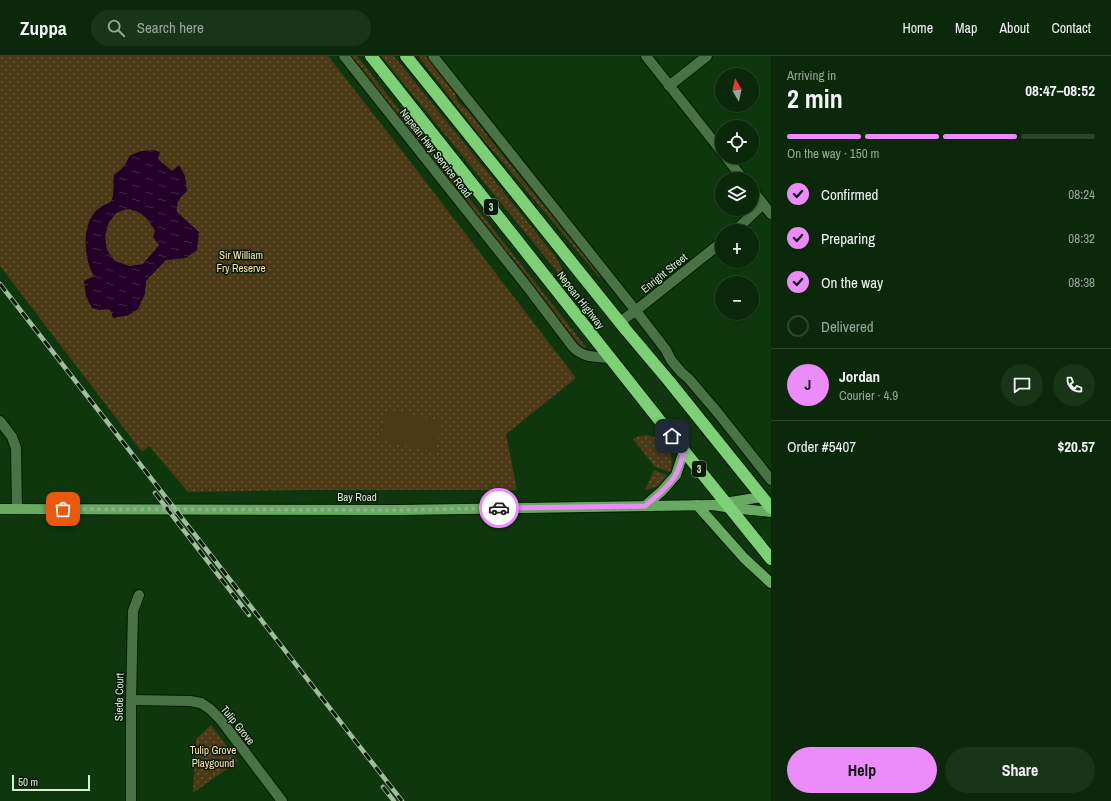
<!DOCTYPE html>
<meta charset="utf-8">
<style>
:root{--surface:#0b290a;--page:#193518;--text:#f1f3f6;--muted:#9aa69c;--line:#2b452b;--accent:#ec8cfa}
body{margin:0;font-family:"Archivo Narrow",sans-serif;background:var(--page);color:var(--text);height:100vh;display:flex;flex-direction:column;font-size:15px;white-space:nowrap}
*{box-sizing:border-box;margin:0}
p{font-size:13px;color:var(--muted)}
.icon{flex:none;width:22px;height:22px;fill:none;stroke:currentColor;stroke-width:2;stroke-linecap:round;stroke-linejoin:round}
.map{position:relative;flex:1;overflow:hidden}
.panel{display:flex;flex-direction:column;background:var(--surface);width:340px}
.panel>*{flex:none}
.needle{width:26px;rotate:351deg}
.tools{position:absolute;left:715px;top:12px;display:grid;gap:8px}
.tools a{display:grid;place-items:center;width:44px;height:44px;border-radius:50%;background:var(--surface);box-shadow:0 1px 3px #0004,0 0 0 1px var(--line);font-size:20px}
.scale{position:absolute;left:12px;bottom:10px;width:78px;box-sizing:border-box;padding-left:4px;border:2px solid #d6edd4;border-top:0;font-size:11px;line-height:14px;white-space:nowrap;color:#d6edd4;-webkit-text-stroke:3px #0a1a08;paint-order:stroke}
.pin{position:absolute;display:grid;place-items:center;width:34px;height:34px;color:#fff;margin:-17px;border-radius:8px;box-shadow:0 2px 6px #0006}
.courier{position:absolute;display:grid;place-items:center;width:40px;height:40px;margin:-20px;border:3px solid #ec8cfa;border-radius:50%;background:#fff;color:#222;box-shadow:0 1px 5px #0007}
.summary em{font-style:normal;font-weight:700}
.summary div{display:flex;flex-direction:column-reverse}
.summary{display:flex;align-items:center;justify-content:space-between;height:68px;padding:0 16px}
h1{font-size:26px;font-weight:700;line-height:30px}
.bar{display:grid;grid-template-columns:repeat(4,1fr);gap:6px 4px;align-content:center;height:48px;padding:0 16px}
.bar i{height:5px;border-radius:3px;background:var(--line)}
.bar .active{background:var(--accent)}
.bar p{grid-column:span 4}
.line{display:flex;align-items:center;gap:10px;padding:0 16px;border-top:1px solid var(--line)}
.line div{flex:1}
.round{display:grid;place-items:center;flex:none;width:42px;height:42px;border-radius:21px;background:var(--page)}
ol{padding:0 16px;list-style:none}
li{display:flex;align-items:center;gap:12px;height:44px}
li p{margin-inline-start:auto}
li .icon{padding:4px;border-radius:50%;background:var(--accent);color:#111;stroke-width:4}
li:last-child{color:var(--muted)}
li i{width:22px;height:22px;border:2px solid var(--line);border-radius:50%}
.action{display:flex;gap:8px;margin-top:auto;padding:8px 16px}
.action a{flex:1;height:46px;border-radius:24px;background:var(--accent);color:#111;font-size:16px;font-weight:700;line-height:46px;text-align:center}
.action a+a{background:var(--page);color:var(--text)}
header{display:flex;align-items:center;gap:24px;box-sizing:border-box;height:56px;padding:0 20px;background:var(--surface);border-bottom:1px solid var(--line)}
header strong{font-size:19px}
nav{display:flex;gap:22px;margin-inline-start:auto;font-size:14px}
.search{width:280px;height:36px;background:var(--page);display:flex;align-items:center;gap:10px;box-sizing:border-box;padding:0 14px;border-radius:22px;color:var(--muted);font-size:15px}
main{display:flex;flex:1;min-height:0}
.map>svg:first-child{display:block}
.grass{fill:url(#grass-dots)}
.garden{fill:#4c3a16}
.water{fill:url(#water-ripples);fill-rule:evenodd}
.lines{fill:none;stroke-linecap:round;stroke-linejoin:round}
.minor-casing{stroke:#011c01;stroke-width:12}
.major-casing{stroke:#011c01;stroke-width:12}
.highway-casing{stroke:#011c01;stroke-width:14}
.minor{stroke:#497246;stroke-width:10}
.major{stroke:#69aa63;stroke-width:10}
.highway{stroke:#7ed077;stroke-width:12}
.rail-casing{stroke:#a1bd9f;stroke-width:4.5}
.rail{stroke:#0a1a08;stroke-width:3;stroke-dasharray:9;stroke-linecap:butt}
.done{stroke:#90ad8e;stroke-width:4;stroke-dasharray:0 7.2}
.route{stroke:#ec8cfa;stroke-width:5}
.labels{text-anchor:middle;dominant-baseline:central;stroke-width:3;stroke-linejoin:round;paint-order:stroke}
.shield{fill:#0a1a08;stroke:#99ae97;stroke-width:1}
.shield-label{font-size:10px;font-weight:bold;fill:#d6edd4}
.street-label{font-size:11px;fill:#d6edd4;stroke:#0a1a08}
.park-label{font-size:11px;fill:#fae0ae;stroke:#0a1a08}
</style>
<header>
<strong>Zuppa</strong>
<div class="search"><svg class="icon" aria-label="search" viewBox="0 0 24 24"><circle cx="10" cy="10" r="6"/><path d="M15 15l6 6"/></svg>Search here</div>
<nav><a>Home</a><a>Map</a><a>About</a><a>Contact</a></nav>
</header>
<main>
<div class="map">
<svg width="771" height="745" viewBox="0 0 771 745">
<defs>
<pattern id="grass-dots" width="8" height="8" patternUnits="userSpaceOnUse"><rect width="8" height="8" fill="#4c3a16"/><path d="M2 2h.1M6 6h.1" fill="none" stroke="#655737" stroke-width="1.8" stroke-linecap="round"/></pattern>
<pattern id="water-ripples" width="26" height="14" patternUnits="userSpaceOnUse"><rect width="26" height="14" fill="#230028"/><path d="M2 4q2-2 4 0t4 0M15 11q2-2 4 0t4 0" fill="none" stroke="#422646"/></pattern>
</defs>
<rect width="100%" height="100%" fill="#0f370d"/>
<!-- grass -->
<g class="grass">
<polygon points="0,0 328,0 389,78 576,322 506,378 517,434 301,434 188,436 149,390 142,396 0,210"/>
<polygon points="348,0 357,0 586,291 583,294 577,288"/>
<polygon points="381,0 394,0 555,200 571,227 568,229"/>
<path d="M418,0H426L455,37C456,44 461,50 467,53L497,92L601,220L599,221L473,71Z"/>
<path d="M648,379C665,384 676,398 670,416L655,411L633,383L639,380Z"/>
<polygon points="654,414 669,420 661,429 645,434"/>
<polygon points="211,669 238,705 193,737 196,683"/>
</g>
<!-- garden -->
<polygon class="garden" points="387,353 442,366 435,396 380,384"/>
<!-- water -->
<path class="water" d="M153,94L160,96L158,103L172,115L179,109L185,120L187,135C180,142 176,145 177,156L199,176L197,194L186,202L166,204L146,225L145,238L138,253L129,259L113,262L111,255L108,253L100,254L92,252L86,241L84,225L94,220C84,204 81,171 95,156C97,154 100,151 102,150C106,148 110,148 112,143C114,140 113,125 114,119C121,114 127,108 129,100L141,95ZM127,153C143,156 145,160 155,174L153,181L159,189L143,208L130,210L115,205L107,194L105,181L108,168L116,157Z"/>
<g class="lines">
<!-- minor casing -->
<g class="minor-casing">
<g id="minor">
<path d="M344,0L529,233L573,291C583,302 597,301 611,302"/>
<polyline points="433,0 636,255 666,294 671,304 681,316 689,323 718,357 771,424"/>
<polyline points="646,0 722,96"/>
<polyline points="669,30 707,0"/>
<polyline points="726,101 743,123"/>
<polyline points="752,134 771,158"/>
<polyline points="735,175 763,148"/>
<polyline points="620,266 639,252 722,186"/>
<polyline points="0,365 12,381 16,392 17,453"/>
<polyline points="131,644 190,645 201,647 210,653 220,663 282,745"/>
<polyline points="131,745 131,644 133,555 139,539"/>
</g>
</g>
<!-- major casing -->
<g class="major-casing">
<g id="major">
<polyline points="718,448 762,441"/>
<polyline points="697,449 744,502 771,527"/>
<polyline points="645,450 662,435 676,419 684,395"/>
<polyline points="0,453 399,454 713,449 731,452 771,456"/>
</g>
</g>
<!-- highway casing -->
<g class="highway-casing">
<g id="highway">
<polyline points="371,0 672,380 771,503"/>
<polyline points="406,0 626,274 669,325 771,452"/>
</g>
</g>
<!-- minor -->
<use href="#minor" class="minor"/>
<!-- major -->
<use href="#major" class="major"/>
<!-- highway -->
<use href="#highway" class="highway"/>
<!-- rail casing -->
<g class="rail-casing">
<g id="rail">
<polyline points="0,228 402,745"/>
<polyline points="155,437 249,559"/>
<polyline points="383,731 394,745"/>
</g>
</g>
<!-- rail -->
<use href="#rail" class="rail"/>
</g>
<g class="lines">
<!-- done -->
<polyline class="done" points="63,453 399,454 499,452"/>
<!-- route -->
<path class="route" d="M499,452L645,450C656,441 668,431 675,420C680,412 682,403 684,395L672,380"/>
</g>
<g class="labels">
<!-- shield labels -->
<g class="shield">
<rect x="484" y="143" width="14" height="16" rx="3"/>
<rect x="692" y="405" width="14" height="16" rx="3"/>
</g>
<g class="shield-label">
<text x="491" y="151">3</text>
<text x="699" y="413">3</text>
</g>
<!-- street labels -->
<g class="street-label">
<text transform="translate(436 97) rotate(52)">Nepean Hwy Service Road</text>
<text transform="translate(664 217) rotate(-39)">Enright Street</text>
<text transform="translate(581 244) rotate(52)">Nepean Highway</text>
<text x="357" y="441">Bay Road</text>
<text transform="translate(119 641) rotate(-89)">Siede Court</text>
<text transform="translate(238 669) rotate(51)">Tulip Grove</text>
</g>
<!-- park labels -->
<g class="park-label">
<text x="241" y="199">Sir William<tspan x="241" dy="13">Fry Reserve</tspan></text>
<text x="213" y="694">Tulip Grove<tspan x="213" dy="13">Playgound</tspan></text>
</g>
</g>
</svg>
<div class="tools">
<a><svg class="needle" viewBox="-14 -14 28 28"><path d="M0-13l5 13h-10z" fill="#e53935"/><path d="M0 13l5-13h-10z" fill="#9aa69c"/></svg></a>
<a><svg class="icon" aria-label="locate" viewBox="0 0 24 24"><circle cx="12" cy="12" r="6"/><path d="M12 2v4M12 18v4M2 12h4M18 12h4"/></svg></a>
<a><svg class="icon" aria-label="layers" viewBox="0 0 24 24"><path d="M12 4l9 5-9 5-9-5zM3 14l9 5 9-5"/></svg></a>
<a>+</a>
<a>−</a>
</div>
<div class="scale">50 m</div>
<div class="pin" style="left:63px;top:453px;background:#ea580c"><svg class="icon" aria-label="bag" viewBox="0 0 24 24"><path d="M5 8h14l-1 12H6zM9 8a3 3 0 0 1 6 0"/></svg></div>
<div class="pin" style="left:672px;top:380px;background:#1f2937"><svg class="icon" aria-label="home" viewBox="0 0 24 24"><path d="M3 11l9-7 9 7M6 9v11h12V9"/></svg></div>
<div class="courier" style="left:499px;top:452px"><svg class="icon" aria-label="car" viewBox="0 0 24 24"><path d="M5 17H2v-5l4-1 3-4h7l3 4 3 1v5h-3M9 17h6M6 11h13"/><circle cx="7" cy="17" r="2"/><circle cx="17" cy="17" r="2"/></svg></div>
</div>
<section class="panel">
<div class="summary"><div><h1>2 min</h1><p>Arriving in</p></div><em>08:47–08:52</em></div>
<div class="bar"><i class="active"></i><i class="active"></i><i class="active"></i><i></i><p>On the way · 150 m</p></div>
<ol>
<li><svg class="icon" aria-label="check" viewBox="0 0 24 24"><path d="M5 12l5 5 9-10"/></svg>Confirmed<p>08:24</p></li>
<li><svg class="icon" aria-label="check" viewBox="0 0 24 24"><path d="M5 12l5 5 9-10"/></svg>Preparing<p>08:32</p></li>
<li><svg class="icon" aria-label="check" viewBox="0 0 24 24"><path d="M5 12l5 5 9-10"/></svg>On the way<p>08:38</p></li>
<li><i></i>Delivered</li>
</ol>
<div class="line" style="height:72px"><b class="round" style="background:var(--accent);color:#111">J</b><div><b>Jordan</b><p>Courier · 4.9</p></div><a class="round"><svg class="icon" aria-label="chat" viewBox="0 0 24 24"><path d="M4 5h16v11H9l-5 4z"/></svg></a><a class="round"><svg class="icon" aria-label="phone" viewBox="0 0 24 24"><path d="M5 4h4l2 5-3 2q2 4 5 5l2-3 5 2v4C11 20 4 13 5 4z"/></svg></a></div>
<div class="line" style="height:52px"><div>Order #5407</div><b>$20.57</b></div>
<div class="action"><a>Help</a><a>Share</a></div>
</section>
</main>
